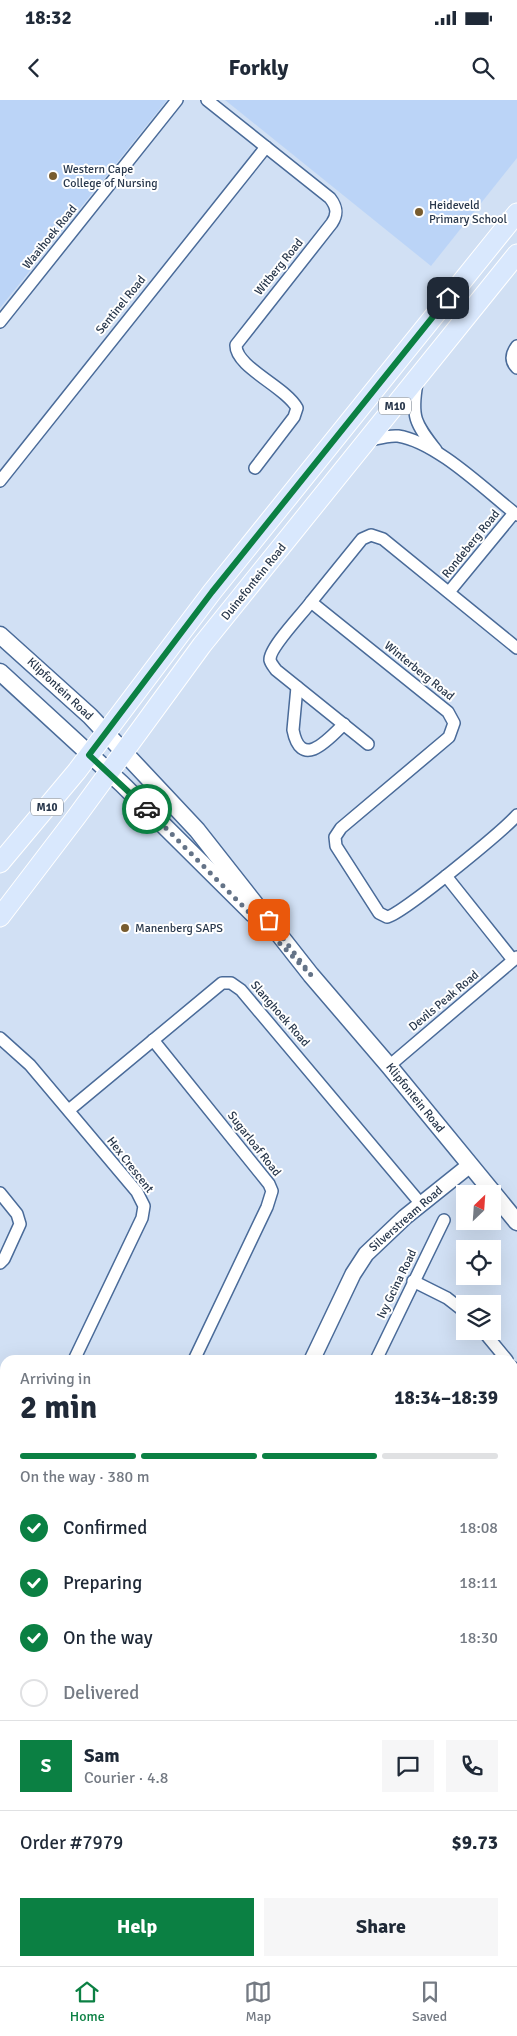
<!DOCTYPE html>
<meta charset="utf-8">
<style>
:root{--surface:#fff;--page:#f6f6f7;--text:#1f2937;--muted:#747a83;--line:#e0e1e3;--accent:#0b8043}
body{margin:0;font-family:Signika,sans-serif;background:var(--page);color:var(--text);height:100vh;display:flex;flex-direction:column;font-size:19px;white-space:nowrap}
*{box-sizing:border-box;margin:0}
p{font-size:16px;color:var(--muted)}
.icon{flex:none;width:28px;height:28px;fill:none;stroke:currentColor;stroke-width:2;stroke-linecap:round;stroke-linejoin:round}
.map{position:relative;flex:1;overflow:hidden}
.details{position:absolute;left:0px;top:1255px;width:518px;height:611px;display:flex;flex-direction:column;background:var(--surface);border-radius:15px 15px 0 0;box-shadow:0 5px 20px #0002}
.details>*{flex:none}
.needle{width:32px;rotate:25deg}
.buttons{position:absolute;left:456px;top:1085px;display:grid;gap:10px}
.buttons a{display:grid;place-items:center;width:45px;height:45px;border-radius:0px;background:var(--surface);box-shadow:0 5px 20px #0002;font-size:25px}
.pin{position:absolute;display:grid;place-items:center;width:42px;height:42px;color:#fff;margin:-21px;border-radius:10px;box-shadow:0 2px 8px #0006}
.courier{position:absolute;display:grid;place-items:center;width:50px;height:50px;margin:-25px;border:4px solid #0b8043;border-radius:50%;background:#fff;color:#222;box-shadow:0 1px 6px #0007}
.summary em{font-style:normal;font-weight:800}
.summary div{display:flex;flex-direction:column-reverse}
.summary{display:flex;align-items:center;justify-content:space-between;height:85px;padding:0 20px}
h1{font-size:32px;font-weight:800;line-height:38px}
.bar{display:grid;grid-template-columns:repeat(4,1fr);gap:8px 5px;align-content:center;height:60px;padding:0 20px}
.bar i{height:6px;border-radius:4px;background:var(--line)}
.bar .selected{background:var(--accent)}
.bar p{grid-column:span 4}
.line{display:flex;align-items:center;gap:12px;padding:0 20px;border-top:1px solid var(--line)}
.line div{flex:1}
.round{display:grid;place-items:center;flex:none;width:52px;height:52px;border-radius:0px;background:var(--page)}
ol{padding:0 20px;list-style:none}
li{display:flex;align-items:center;gap:15px;height:55px}
li p{margin-inline-start:auto}
li .icon{padding:5px;border-radius:50%;background:var(--accent);color:#fff;stroke-width:4}
li:last-child{color:var(--muted)}
li i{width:28px;height:28px;border:2px solid var(--line);border-radius:50%}
.action{display:flex;gap:10px;margin-top:auto;padding:10px 20px}
.action a{flex:1;height:58px;border-radius:0px;background:var(--accent);color:#fff;font-size:20px;font-weight:800;line-height:58px;text-align:center}
.action a+a{background:var(--page);color:var(--text)}
.status{display:flex;justify-content:space-between;align-items:center;height:35px;padding:0 25px;background:var(--surface);direction:ltr}
.status svg{height:14px;fill:currentColor}
header{display:flex;justify-content:space-between;align-items:center;height:65px;padding:0 20px;background:var(--surface);font-size:22px;font-weight:800}
.tabs{display:flex;justify-content:space-around;align-items:center;height:70px;border-top:1px solid var(--line);background:var(--surface);font-size:14px;color:var(--muted)}
.tabs a{display:grid;justify-items:center;gap:2px}
.tabs .selected{color:var(--accent)}
.map>svg:first-child{display:block}
.built{fill:#bbd4f7}
.lines{fill:none;stroke-linecap:round;stroke-linejoin:round}
.stream{stroke:#6ad2d4;stroke-width:4}
.canal{stroke:#6ad2d4;stroke-width:12}
.minor-casing{stroke:#4a6b99;stroke-width:14}
.tertiary-casing{stroke:#4a6b99;stroke-width:18}
.secondary-casing{stroke:#4a6b99;stroke-width:19}
.primary-casing{stroke:#fff;stroke-width:21}
.minor{stroke:#fff;stroke-width:11}
.tertiary{stroke:#fff;stroke-width:15}
.secondary{stroke:#fff;stroke-width:16}
.primary{stroke:#d9e8fd;stroke-width:19}
.done{stroke:#647387;stroke-width:5;stroke-dasharray:0 9}
.route{stroke:#0b8043;stroke-width:6}
.poi-dot{fill:#785c2f;stroke:#fff;stroke-width:2}
.labels{text-anchor:middle;dominant-baseline:central;stroke-width:4;stroke-linejoin:round;paint-order:stroke}
.shield{fill:#fff;stroke:#697482;stroke-width:1}
.shield-label{font-size:11px;font-weight:bold;fill:#29384c}
.poi-label{font-size:12px;fill:#29384c;stroke:#fff;text-anchor:start}
.street-label{font-size:12px;fill:#29384c;stroke:#fff}
</style>
<div class="status"><b>18:32</b><svg viewBox="0 0 49 12"><path d="M0 12V9h3v3zM5 12V6h3v6zM10 12V3h3v9zM15 12V0h3v12zM26 1h20v11H26zM47 4h2v5h-2z"/></svg></div>
<header><svg class="icon" aria-label="back" viewBox="0 0 24 24"><path d="M15 5l-7 7 7 7"/></svg>Forkly<svg class="icon" aria-label="search" viewBox="0 0 24 24"><circle cx="10" cy="10" r="6"/><path d="M15 15l6 6"/></svg></header>
<div class="map">
<svg width="517" height="1866" viewBox="0 0 517 1866">
<rect width="100%" height="100%" fill="#d1e0f4"/>
<!-- built -->
<g class="built">
<polygon points="0,0 167,0 0,208"/>
<polygon points="225,0 517,0 517,58 431,166"/>
</g>
<g class="lines">
<!-- stream -->
<polyline class="stream" points="90,1866 92,1861"/>
<!-- canal -->
<g class="canal">
<polyline points="0,1381 5,1384"/>
<polyline points="512,1601 517,1603"/>
</g>
<!-- minor casing -->
<g class="minor-casing">
<g id="minor">
<path d="M207,0L330,98C337,107 338,114 332,123L236,245C235,267 286,287 297,308L294,317L255,368"/>
<polyline points="0,222 177,0"/>
<path d="M517,246C511,254 510,261 517,268"/>
<path d="M417,283C411,317 415,323 436,350"/>
<path d="M367,341C377,339 387,335 398,336C437,342 486,391 517,415"/>
<polyline points="0,381 266,47"/>
<polyline points="449,492 514,413"/>
<path d="M311,502C303,513 269,548 270,560C271,564 274,567 276,570L368,644"/>
<path d="M517,548L383,439L371,435L362,439L311,502L448,612L454,623L449,637L341,728L335,737L336,746L379,813L387,817C400,816 504,730 517,715"/>
<path d="M297,587L293,630C301,671 329,639 344,624"/>
<polyline points="446,776 513,860"/>
<polyline points="0,938 30,965 137,1092 144,1106 142,1118 74,1260"/>
<polyline points="153,940 269,1084 272,1091 267,1107 194,1260"/>
<polyline points="389,966 517,857"/>
<polyline points="69,1010 222,883 231,883 241,890 421,1104"/>
<polyline points="0,1093 17,1114 20,1124 4,1159 0,1163"/>
<polyline points="413,1181 447,1198 465,1212"/>
<polyline points="483,1231 507,1260"/>
<polyline points="376,1260 444,1120"/>
<polyline points="512,1267 517,1272"/>
<polyline points="0,1283 5,1285"/>
<polyline points="512,1406 517,1402"/>
<polyline points="512,1417 517,1423"/>
<polyline points="0,1452 5,1454"/>
<polyline points="0,1552 5,1555"/>
<polyline points="512,1588 517,1589"/>
<polyline points="0,1603 5,1593"/>
<polyline points="512,1638 517,1640"/>
<polyline points="512,1659 517,1650"/>
<polyline points="0,1701 5,1703"/>
<polyline points="512,1723 517,1725"/>
<polyline points="512,1791 517,1794"/>
<polyline points="310,1861 320,1866"/>
<polyline points="506,1861 515,1866"/>
<polyline points="117,1866 120,1861"/>
<polyline points="228,1866 230,1861"/>
<polyline points="409,1866 412,1861"/>
</g>
</g>
<!-- tertiary casing -->
<g class="tertiary-casing">
<g id="tertiary">
<polyline points="312,1260 353,1174 366,1154 405,1117 470,1065"/>
<polyline points="22,1866 24,1861"/>
</g>
</g>
<!-- secondary casing -->
<g class="secondary-casing">
<g id="secondary">
<polyline points="0,535 90,616 197,730 311,875 389,966 517,1122"/>
<polyline points="0,572 122,684 253,814"/>
</g>
</g>
<!-- primary casing -->
<g class="primary-casing">
<g id="primary">
<polyline points="0,763 77,671 212,492 517,113"/>
<polyline points="0,817 77,716 202,545 517,154"/>
</g>
</g>
<!-- minor -->
<use href="#minor" class="minor"/>
<!-- tertiary -->
<use href="#tertiary" class="tertiary"/>
<!-- secondary -->
<use href="#secondary" class="secondary"/>
<!-- primary -->
<use href="#primary" class="primary"/>
</g>
<g class="lines">
<!-- done -->
<polyline class="done" points="147,709 311,875 269,820"/>
<!-- route -->
<polyline class="route" points="147,709 89,655 212,492 448,198"/>
</g>
<!-- markers -->
<g class="poi-dot">
<circle cx="53" cy="76" r="5"/>
<circle cx="419" cy="112" r="5"/>
<circle cx="125" cy="828" r="5"/>
</g>
<g class="labels">
<!-- shield labels -->
<g class="shield">
<rect x="379" y="297.5" width="32" height="17" rx="4"/>
<rect x="31" y="698.5" width="32" height="17" rx="4"/>
</g>
<g class="shield-label">
<text x="395" y="306">M10</text>
<text x="47" y="707">M10</text>
</g>
<!-- poi labels -->
<g class="poi-label">
<text x="63" y="69">Western Cape<tspan x="63" dy="14">College of Nursing</tspan></text>
<text x="429" y="105">Heideveld<tspan x="429" dy="14">Primary School</tspan></text>
<text x="135" y="828">Manenberg SAPS</text>
</g>
<!-- street labels -->
<g class="street-label">
<text transform="translate(50 137) rotate(-51)">Waaihoek Road</text>
<text transform="translate(279 167) rotate(-51)">Witberg Road</text>
<text transform="translate(121 205) rotate(-51)">Sentinel Road</text>
<text transform="translate(471 444) rotate(-51)">Rondeberg Road</text>
<text transform="translate(254 482) rotate(-51)">Duinefontein Road</text>
<text transform="translate(419 571) rotate(39)">Winterberg Road</text>
<text transform="translate(60 589) rotate(43)">Klipfontein Road</text>
<text transform="translate(444 901) rotate(-40)">Devils Peak Road</text>
<text transform="translate(280 914) rotate(49)">Slanghoek Road</text>
<text transform="translate(415 998) rotate(51)">Klipfontein Road</text>
<text transform="translate(254 1044) rotate(52)">Sugarloaf Road</text>
<text transform="translate(130 1065) rotate(52)">Hex Crescent</text>
<text transform="translate(406 1119) rotate(-41)">Silverstream Road</text>
<text transform="translate(397 1184) rotate(-64)">Ivy Gcina Road</text>
</g>
</g>
</svg>
<div class="buttons">
<a><svg class="needle" viewBox="-14 -14 28 28"><path d="M0-13l5 13h-10z" fill="#e53935"/><path d="M0 13l5-13h-10z" fill="#747a83"/></svg></a>
<a><svg class="icon" aria-label="locate" viewBox="0 0 24 24"><circle cx="12" cy="12" r="6"/><path d="M12 2v4M12 18v4M2 12h4M18 12h4"/></svg></a>
<a><svg class="icon" aria-label="layers" viewBox="0 0 24 24"><path d="M12 4l9 5-9 5-9-5zM3 14l9 5 9-5"/></svg></a>
</div>
<div class="pin" style="left:269px;top:820px;background:#ea580c"><svg class="icon" aria-label="bag" viewBox="0 0 24 24"><path d="M5 8h14l-1 12H6zM9 8a3 3 0 0 1 6 0"/></svg></div>
<div class="pin" style="left:448px;top:198px;background:#1f2937"><svg class="icon" aria-label="home" viewBox="0 0 24 24"><path d="M3 11l9-7 9 7M6 9v11h12V9"/></svg></div>
<div class="courier" style="left:147px;top:709px"><svg class="icon" aria-label="car" viewBox="0 0 24 24"><path d="M5 17H2v-5l4-1 3-4h7l3 4 3 1v5h-3M9 17h6M6 11h13"/><circle cx="7" cy="17" r="2"/><circle cx="17" cy="17" r="2"/></svg></div>
<section class="details">
<div class="summary"><div><h1>2 min</h1><p>Arriving in</p></div><em>18:34–18:39</em></div>
<div class="bar"><i class="selected"></i><i class="selected"></i><i class="selected"></i><i></i><p>On the way · 380 m</p></div>
<ol>
<li><svg class="icon" aria-label="check" viewBox="0 0 24 24"><path d="M5 12l5 5 9-10"/></svg>Confirmed<p>18:08</p></li>
<li><svg class="icon" aria-label="check" viewBox="0 0 24 24"><path d="M5 12l5 5 9-10"/></svg>Preparing<p>18:11</p></li>
<li><svg class="icon" aria-label="check" viewBox="0 0 24 24"><path d="M5 12l5 5 9-10"/></svg>On the way<p>18:30</p></li>
<li><i></i>Delivered</li>
</ol>
<div class="line" style="height:90px"><b class="round" style="background:var(--accent);color:#fff">S</b><div><b>Sam</b><p>Courier · 4.8</p></div><a class="round"><svg class="icon" aria-label="chat" viewBox="0 0 24 24"><path d="M4 5h16v11H9l-5 4z"/></svg></a><a class="round"><svg class="icon" aria-label="phone" viewBox="0 0 24 24"><path d="M5 4h4l2 5-3 2q2 4 5 5l2-3 5 2v4C11 20 4 13 5 4z"/></svg></a></div>
<div class="line" style="height:65px"><div>Order #7979</div><b>$9.73</b></div>
<div class="action"><a>Help</a><a>Share</a></div>
</section>
</div>
<nav class="tabs">
<a class="selected"><svg class="icon" aria-label="home" viewBox="0 0 24 24"><path d="M3 11l9-7 9 7M6 9v11h12V9"/></svg>Home</a>
<a><svg class="icon" aria-label="map" viewBox="0 0 24 24"><path d="M3 6l6-2 6 2 6-2v14l-6 2-6-2-6 2zM9 4v14M15 6v14"/></svg>Map</a>
<a><svg class="icon" aria-label="saved" viewBox="0 0 24 24"><path d="M7 4h10v16l-5-4-5 4z"/></svg>Saved</a>
</nav>
